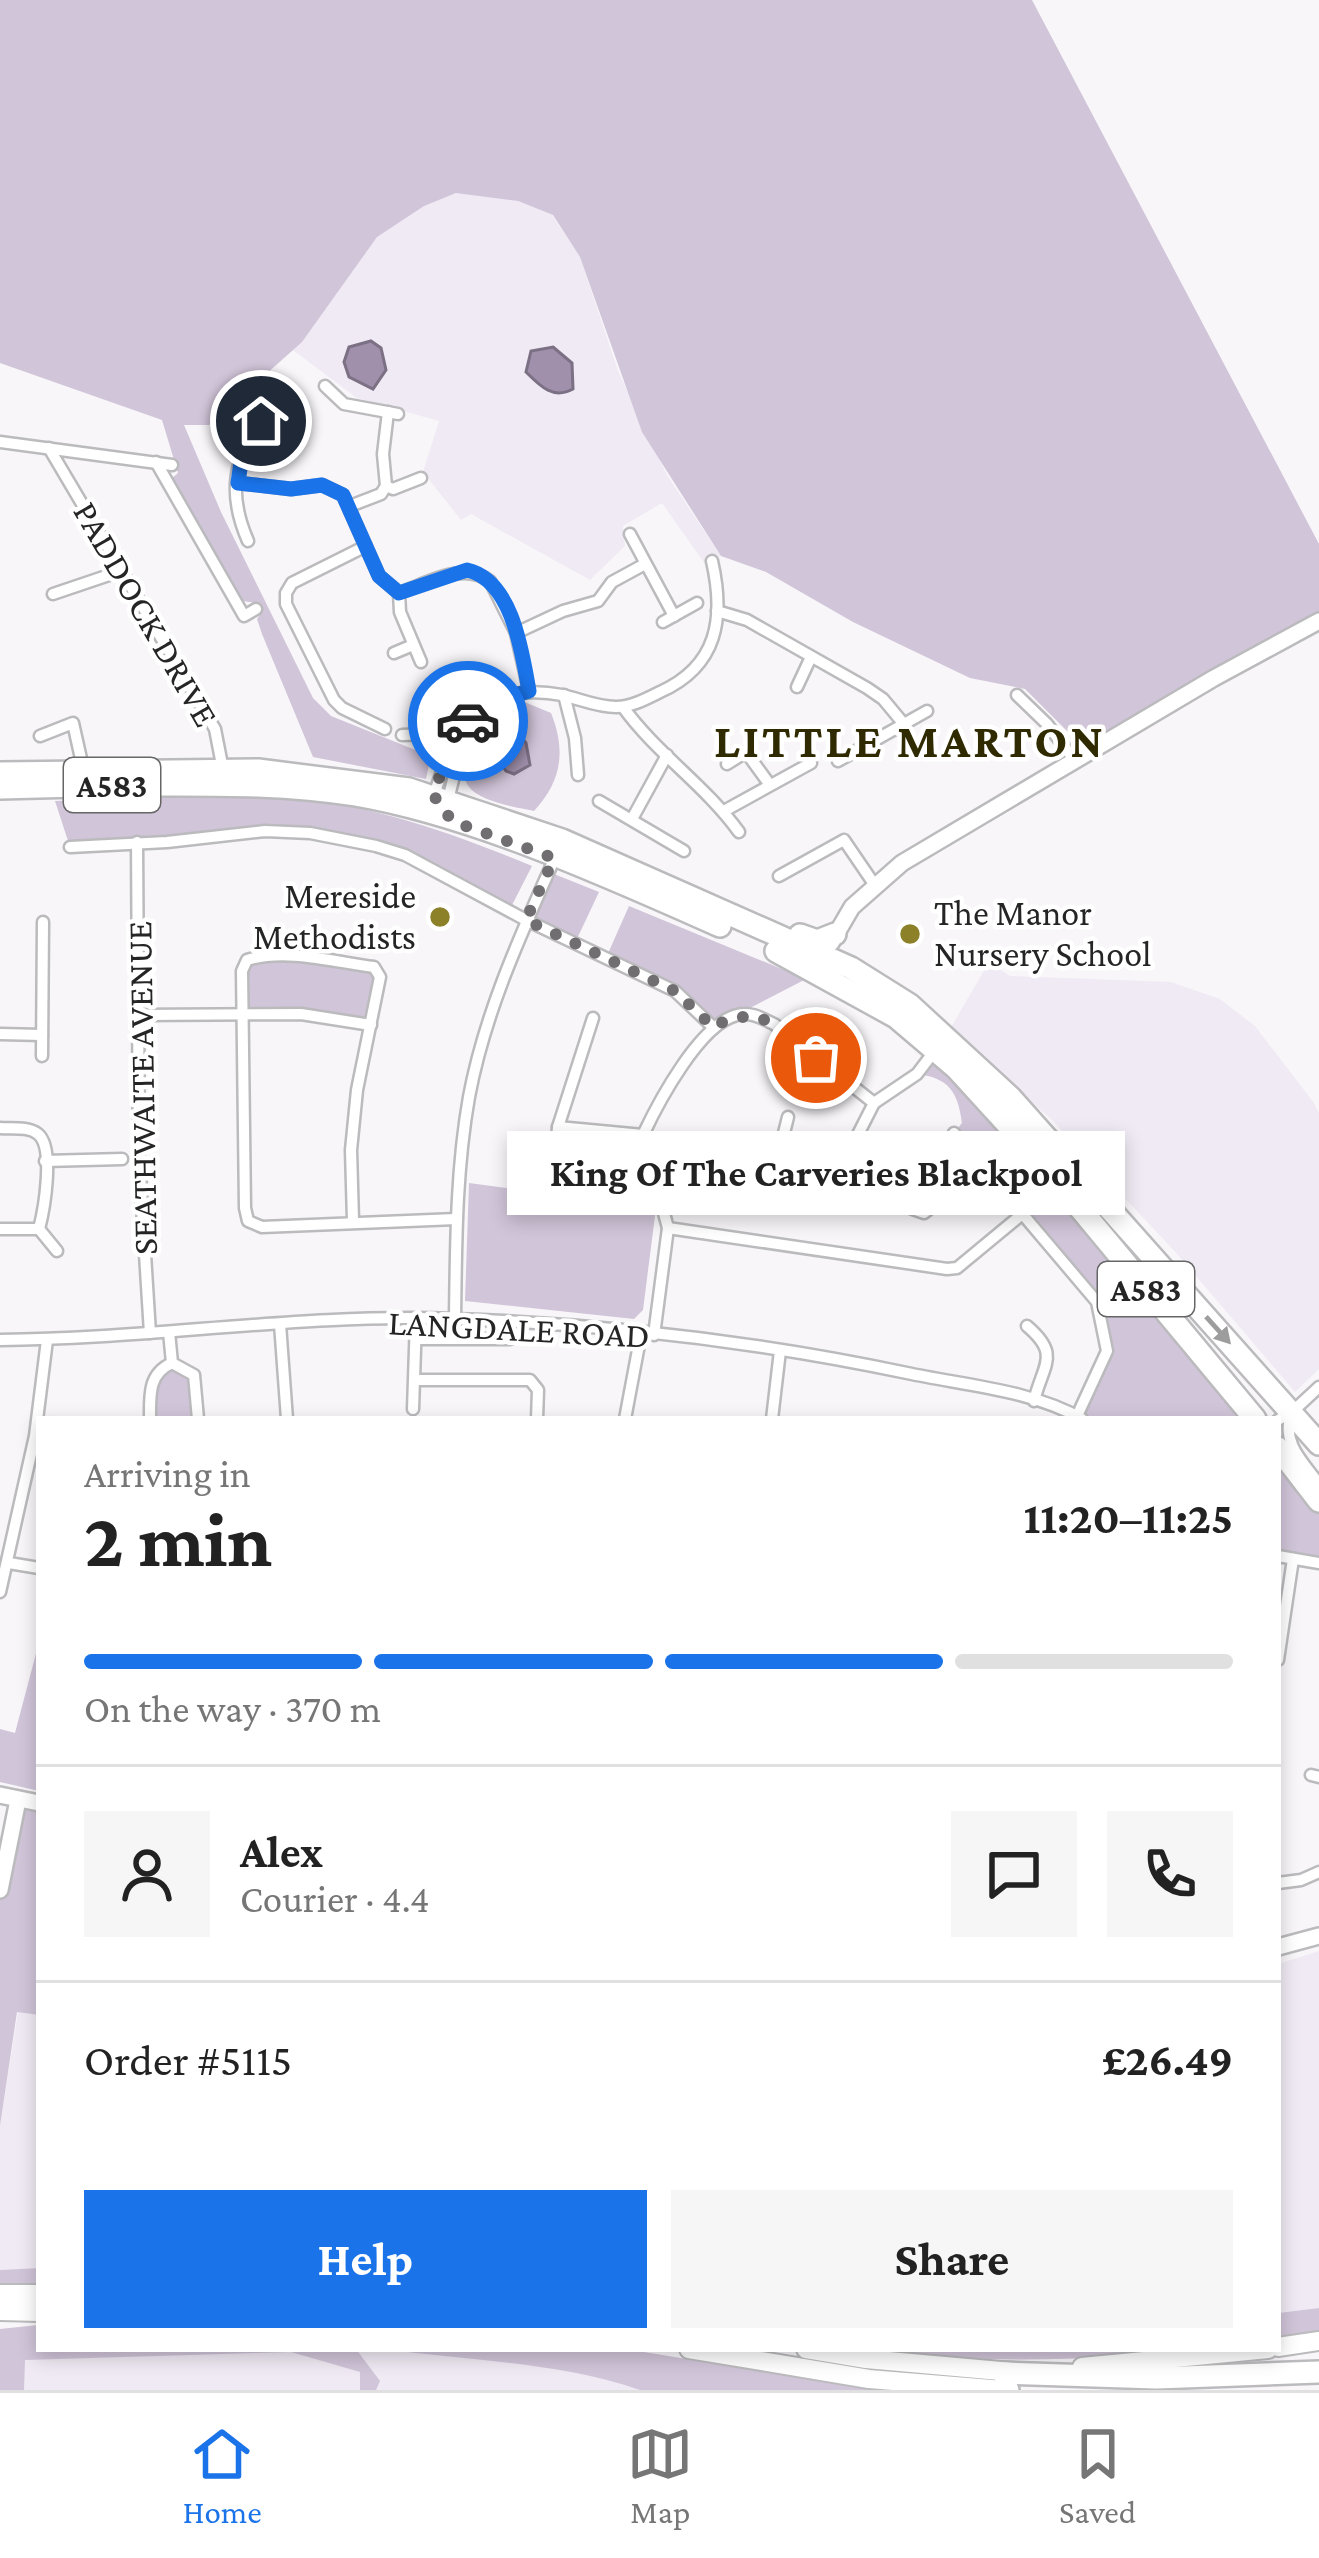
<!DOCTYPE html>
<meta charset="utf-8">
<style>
:root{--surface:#fff;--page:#f6f6f6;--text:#222;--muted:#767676;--line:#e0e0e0;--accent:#1a73e8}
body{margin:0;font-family:"Crimson Pro",serif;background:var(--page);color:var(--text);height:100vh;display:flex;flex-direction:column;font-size:45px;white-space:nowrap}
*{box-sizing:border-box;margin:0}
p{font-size:39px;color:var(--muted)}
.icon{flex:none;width:66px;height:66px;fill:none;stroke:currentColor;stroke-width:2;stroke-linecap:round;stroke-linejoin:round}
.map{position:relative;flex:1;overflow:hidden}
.panel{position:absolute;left:36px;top:1416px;width:1245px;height:936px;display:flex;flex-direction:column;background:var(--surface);border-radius:0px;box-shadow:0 6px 18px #0003}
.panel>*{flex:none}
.pin{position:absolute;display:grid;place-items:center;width:102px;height:102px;color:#fff;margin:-51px;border:6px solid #fff;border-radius:50%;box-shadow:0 3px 12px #0007}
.courier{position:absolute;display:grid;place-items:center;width:120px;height:120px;margin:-60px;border:9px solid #1a73e8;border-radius:50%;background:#fff;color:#222;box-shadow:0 3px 15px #0007}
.bubble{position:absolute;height:84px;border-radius:0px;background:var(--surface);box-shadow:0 6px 18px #0003;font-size:39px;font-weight:700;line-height:84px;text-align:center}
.summary em{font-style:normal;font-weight:700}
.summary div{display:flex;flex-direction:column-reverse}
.summary{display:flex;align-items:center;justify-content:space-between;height:204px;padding:0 48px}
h1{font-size:78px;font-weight:700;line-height:90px}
.bar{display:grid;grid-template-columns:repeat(4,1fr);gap:18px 12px;align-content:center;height:144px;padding:0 48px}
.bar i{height:15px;border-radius:9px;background:var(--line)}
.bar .selected{background:var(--accent)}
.bar p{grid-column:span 4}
.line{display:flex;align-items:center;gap:30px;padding:0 48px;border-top:3px solid var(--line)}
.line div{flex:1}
.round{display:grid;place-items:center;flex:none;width:126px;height:126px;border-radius:0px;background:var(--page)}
.cta{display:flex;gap:24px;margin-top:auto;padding:24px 48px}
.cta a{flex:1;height:138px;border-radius:0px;background:var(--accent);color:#fff;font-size:48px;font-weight:700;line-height:138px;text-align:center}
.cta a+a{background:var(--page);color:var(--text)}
.dock{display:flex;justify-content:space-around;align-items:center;height:168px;border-top:3px solid var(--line);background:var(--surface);font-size:33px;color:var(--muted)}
.dock a{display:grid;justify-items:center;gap:6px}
.dock .selected{color:var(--accent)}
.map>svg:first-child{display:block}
.built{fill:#f0eaf4}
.green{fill:#d1c5d9}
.water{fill:#a190ac;stroke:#7c7084;stroke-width:3}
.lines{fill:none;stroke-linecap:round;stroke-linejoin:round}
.street-casing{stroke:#bbbabd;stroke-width:15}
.secondary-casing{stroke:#bbbabd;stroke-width:20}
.primary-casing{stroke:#bbbabd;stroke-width:22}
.highway-casing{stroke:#bbbabd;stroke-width:26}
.street{stroke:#fff;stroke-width:10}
.secondary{stroke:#fff;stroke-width:15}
.primary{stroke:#fff;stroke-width:18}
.highway{stroke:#fff;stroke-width:21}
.oneway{fill:#9d9d9d}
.done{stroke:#706e70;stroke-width:12;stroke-dasharray:0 21.6}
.route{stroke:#1a73e8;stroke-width:15}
.poi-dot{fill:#8c8028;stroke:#fff;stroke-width:4.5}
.labels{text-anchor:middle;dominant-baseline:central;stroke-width:9;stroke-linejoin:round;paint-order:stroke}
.shield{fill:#fff;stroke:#676667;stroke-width:3}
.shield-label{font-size:33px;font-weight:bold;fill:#262526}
.street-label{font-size:36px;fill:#262526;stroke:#fff}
.poi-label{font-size:36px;fill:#262526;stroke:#fff;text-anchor:end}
.district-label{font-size:48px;font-weight:bold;letter-spacing:3px;fill:#302a00;stroke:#fff}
</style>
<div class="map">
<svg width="1319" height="2390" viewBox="0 0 1319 2390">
<rect width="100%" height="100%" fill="#f8f6f9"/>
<!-- built -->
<g class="built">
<polygon points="461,192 518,201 552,215 580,257 618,371 667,475 721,556 705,564 662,503 623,526 625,546 590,580 471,514 461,520 423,472 439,421 357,398 290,348 373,234 415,206"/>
<polygon points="989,962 1010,976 1171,982 1220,999 1255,1026 1314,1103 1319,1113 1319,1369 1295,1392 1178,1255 1053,1121 950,1029"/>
<polygon points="1319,1951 1319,2308 1278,2313 1278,1964"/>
<polygon points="18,2012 39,2015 39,2268 0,2270 0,2126"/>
<polygon points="39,2325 39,2349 625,2349 878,2390 0,2390 0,2329"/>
</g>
<!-- green -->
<g class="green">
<polygon points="0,0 1032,0 1319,544 1319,621 1081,745 1025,689 970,678 853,622 766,572 721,556 642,432 580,257 553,215 518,201 456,193 424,206 377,237 302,342 209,425 184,425 221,512 313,698 331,716 418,751 429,765 426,779 313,757 262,634 257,619 262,612 256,603 243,601 171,479 178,473 162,420 0,363"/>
<path d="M522,701L551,713C566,750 562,781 534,811C516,807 481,802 469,787C456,771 472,727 485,714C495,705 510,703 522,701Z"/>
<path d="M166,796C201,796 235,795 270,796C362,801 448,831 532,866L509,911L405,855L310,833L70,847L55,801Z"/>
<polygon points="554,874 599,892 575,943 533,924"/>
<polygon points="629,906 806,979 713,1027 675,991 606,958"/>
<polygon points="259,956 374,967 380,977 371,1025 337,1018 243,1015 247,960"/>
<path d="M936,1049L1255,1419H1082L1077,1416L1107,1351L1097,1302L954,1133L962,1123C958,1092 949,1078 917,1074Z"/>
<polygon points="469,1183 656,1208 643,1310 634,1319 465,1301"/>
<polygon points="172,1363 194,1375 198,1419 150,1419 150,1387"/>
<polygon points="1278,1448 1319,1501 1319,1563 1278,1556"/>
<polygon points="39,1642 39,1791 0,1782 0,1729 15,1733"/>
<polygon points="17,1807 39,1811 39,2015 17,2012 0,2126 0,1890"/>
<polygon points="39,2268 39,2286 0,2286 0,2270"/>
<polygon points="1319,2308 1319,2333 1278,2339 1278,2313"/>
<polygon points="39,2325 39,2349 356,2349 380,2381 376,2390 360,2390 360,2372 291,2352 25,2360 24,2390 0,2390 0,2329"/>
<path d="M385,2349H625L878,2390H640C559,2362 469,2361 385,2349Z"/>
<path d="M856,2349H1202C1079,2362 979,2364 856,2349Z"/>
</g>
<!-- water -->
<g class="water">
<polygon points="371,341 381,348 386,370 373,389 349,377 344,362 349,347"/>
<path d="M553,347L572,363L573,389C553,400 540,386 526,372L531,351Z"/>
<polygon points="503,729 517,732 526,743 530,765 514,774 506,771 491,748 496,733"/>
</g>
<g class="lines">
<!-- street casing -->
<g class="street-casing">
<g id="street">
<polyline points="325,386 344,404 398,414"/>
<polyline points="0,442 172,465"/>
<polyline points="49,448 215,729 223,770"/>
<polyline points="156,462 244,616 256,609"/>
<path d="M238,483L291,489L322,485L343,495L379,576L399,593C428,583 463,561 490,581L516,633L529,691"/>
<polyline points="386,486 393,489 421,478"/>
<polyline points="350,506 381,494 386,486 383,454 388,412"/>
<polyline points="630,534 674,616"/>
<path d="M248,541C223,484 237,442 283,402"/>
<polyline points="366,546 292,583 286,593 286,604 334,700 342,708 385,729"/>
<polyline points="399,593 400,612 421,662"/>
<polyline points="53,594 121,571"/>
<polyline points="717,611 747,620 867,688 883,699 903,723"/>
<polyline points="663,622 697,603"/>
<polyline points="516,633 563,611 598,601 612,582 645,564"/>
<polyline points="394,653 413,645"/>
<polyline points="797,687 811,657"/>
<polyline points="564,695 575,738 578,775"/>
<polyline points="1017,695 1047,724 1076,762"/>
<path d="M623,707C657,754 705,785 739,832"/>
<polyline points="402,735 458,733"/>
<polyline points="40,736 73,723 84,772"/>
<polyline points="838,761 927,711"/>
<polyline points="727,764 746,752 770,785"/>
<path d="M434,796C454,728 481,680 562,695C580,699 597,707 616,707C631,707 646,699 660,692C718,666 725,618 712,561"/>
<polyline points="448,800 460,752 458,733"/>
<polyline points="599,801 684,851"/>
<polyline points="724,811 811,763"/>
<polyline points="632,819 667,755"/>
<polyline points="137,842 139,1159 150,1333"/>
<polyline points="70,847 167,842 265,831 310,833 376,846 405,855 526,920 675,991 713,1027"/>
<polyline points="779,876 844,840 874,884"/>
<polyline points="139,1015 301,1014 371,1025"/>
<polyline points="0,1034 42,1035"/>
<path d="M936,1049L917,1074L874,1103L845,1160C860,1182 897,1205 924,1213L937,1203"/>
<polyline points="42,1056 43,922"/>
<polyline points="794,1081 816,1057"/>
<path d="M788,1117L783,1137C800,1155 821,1157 845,1160"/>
<polyline points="558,1127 643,1135"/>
<path d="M0,1128C12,1129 28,1126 38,1134C55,1148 44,1210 39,1229H0"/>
<polyline points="954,1133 1097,1302 1107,1351 1077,1416"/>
<polyline points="45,1161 122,1159"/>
<polyline points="553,1190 558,1127 593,1018"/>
<path d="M353,1221L351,1150L357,1090L380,977L374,967C335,962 285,948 247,960L242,971L245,1208L248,1221L262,1227L456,1219"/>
<polyline points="668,1228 947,1269 957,1268 1021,1215"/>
<polyline points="39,1229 57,1251"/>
<path d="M455,1319C456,1244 456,1170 469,1097C485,1011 522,932 557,853"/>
<polyline points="280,1324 287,1419"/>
<path d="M1027,1326C1061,1355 1043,1364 1034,1401"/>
<polyline points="169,1332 172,1363 194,1375 198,1419"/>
<path d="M654,1335L668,1228L643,1135C659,1101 700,1024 737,1015C751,1011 763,1019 774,1024L874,1103"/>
<polyline points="417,1339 510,1339 511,1323"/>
<path d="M0,1340C152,1339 303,1313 455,1319C605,1324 760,1342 907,1373C963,1385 1032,1390 1082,1419"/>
<polyline points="417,1380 530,1380 538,1390 537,1419"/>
<polyline points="413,1409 416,1319"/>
<path d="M1291,1415C1281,1443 1304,1463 1319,1484"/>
<path d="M150,1419C150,1395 148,1374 172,1363"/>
<polyline points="625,1419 641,1334"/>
<polyline points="772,1419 780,1351"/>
<polyline points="1278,1420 1292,1412 1319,1387"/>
<polyline points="1278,1556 1319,1563"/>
<polyline points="9,1563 39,1568"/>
<polyline points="0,1592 35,1436 47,1340"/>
<polyline points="1278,1660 1293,1559"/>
<polyline points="1311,1775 1319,1777"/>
<polyline points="1278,1883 1301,1880 1319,1872"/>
</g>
</g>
<!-- secondary casing -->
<g class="secondary-casing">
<g id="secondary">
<polyline points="831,943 852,907 902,863 1214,678 1319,621"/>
<polyline points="0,1795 39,1803"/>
<polyline points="0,1890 18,1800"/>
<polyline points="1278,1947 1319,1936"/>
</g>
</g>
<!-- primary casing -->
<g class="primary-casing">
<g id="primary">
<polyline points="0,2294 39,2294"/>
<polyline points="0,2311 39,2312"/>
<polyline points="1278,2347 1319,2341"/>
<polyline points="689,2349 869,2379 1003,2390"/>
<polyline points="806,2349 866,2359 1012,2372"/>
<polyline points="1082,2367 1268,2349"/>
</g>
</g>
<!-- highway casing -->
<g class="highway-casing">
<g id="highway">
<polyline points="0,773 258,770 409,789 562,840 851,968 910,1005 1010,1097 1319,1444"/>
<path d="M133,785C206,785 282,783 355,795C473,815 610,877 720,926"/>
<polyline points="0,788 78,786"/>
<polyline points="800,935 817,941 835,934"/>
<polyline points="776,951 896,1017 956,1068 1039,1159 1255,1419"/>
<polyline points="1278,1448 1319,1501"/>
<polyline points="1003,2373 1156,2378 1319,2372"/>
<polyline points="1003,2390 1008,2390"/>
</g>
</g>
<!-- street -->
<use href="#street" class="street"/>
<!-- secondary -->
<use href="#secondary" class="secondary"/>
<!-- primary -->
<use href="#primary" class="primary"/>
<!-- highway -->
<use href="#highway" class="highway"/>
</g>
<!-- one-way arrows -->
<defs><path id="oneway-solid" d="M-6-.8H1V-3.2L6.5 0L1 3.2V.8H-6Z" transform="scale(3)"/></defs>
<use class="oneway" href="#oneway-solid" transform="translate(1218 1330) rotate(48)"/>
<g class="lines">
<!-- done -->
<path class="done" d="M468,721L447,750L434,796L452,821L554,858L526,920L675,991L713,1027C761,1001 780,1029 816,1058"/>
<!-- route -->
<path class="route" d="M261,421L243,448L238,483L291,489L322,485L343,495L379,576L399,593L467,570C512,580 522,651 529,691L495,701L468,721"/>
</g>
<!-- markers -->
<g class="poi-dot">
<circle cx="440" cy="917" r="12"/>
<circle cx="910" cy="934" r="12"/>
</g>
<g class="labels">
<!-- shield labels -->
<g class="shield">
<rect x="64" y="758" width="96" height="54" rx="9"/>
<rect x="1098" y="1262" width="96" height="54" rx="9"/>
</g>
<g class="shield-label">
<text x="112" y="785">A583</text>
<text x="1146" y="1289">A583</text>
</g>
<!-- street labels -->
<g class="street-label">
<text transform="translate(146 614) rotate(60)">PADDOCK DRIVE</text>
<text transform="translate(142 1088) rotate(-91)">SEATHWAITE AVENUE</text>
<text transform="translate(519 1329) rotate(3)">LANGDALE ROAD</text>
</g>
<!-- poi labels -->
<g class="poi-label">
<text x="416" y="896">Mereside<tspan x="416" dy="41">Methodists</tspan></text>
<text x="934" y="913" text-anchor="start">The Manor<tspan x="934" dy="41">Nursery School</tspan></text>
</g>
<!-- district labels -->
<g class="district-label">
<text x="910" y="740">LITTLE MARTON</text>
</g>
</g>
</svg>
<div class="pin" style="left:816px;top:1058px;background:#ea580c"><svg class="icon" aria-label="bag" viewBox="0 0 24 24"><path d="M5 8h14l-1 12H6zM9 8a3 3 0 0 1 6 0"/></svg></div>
<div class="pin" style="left:261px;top:421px;background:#1f2937"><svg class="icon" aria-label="home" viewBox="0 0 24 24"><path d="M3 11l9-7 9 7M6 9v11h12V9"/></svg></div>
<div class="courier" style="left:468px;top:721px"><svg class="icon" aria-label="car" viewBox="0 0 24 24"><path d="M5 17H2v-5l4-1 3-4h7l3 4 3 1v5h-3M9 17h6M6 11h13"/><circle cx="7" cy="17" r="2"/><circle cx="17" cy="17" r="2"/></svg></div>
<div class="bubble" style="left:507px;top:1131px;width:618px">King Of The Carveries Blackpool</div>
<section class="panel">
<div class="summary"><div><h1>2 min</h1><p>Arriving in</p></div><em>11:20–11:25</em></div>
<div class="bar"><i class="selected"></i><i class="selected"></i><i class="selected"></i><i></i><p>On the way · 370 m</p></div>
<div class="line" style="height:216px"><a class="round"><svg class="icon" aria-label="person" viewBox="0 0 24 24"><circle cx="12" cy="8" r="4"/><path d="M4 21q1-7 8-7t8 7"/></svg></a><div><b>Alex</b><p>Courier · 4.4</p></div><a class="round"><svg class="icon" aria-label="chat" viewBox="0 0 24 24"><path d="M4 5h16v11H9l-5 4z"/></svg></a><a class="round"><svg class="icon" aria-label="phone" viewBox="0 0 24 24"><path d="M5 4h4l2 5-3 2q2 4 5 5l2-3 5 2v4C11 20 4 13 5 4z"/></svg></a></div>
<div class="line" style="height:156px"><div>Order #5115</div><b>£26.49</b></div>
<div class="cta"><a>Help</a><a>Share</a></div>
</section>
</div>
<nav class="dock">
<a class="selected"><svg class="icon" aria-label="home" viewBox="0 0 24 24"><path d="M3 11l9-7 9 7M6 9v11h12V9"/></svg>Home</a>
<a><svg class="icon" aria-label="map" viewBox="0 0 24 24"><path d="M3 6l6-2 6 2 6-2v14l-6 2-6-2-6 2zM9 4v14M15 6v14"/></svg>Map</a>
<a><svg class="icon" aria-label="saved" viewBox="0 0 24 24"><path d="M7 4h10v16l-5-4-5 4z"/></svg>Saved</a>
</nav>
